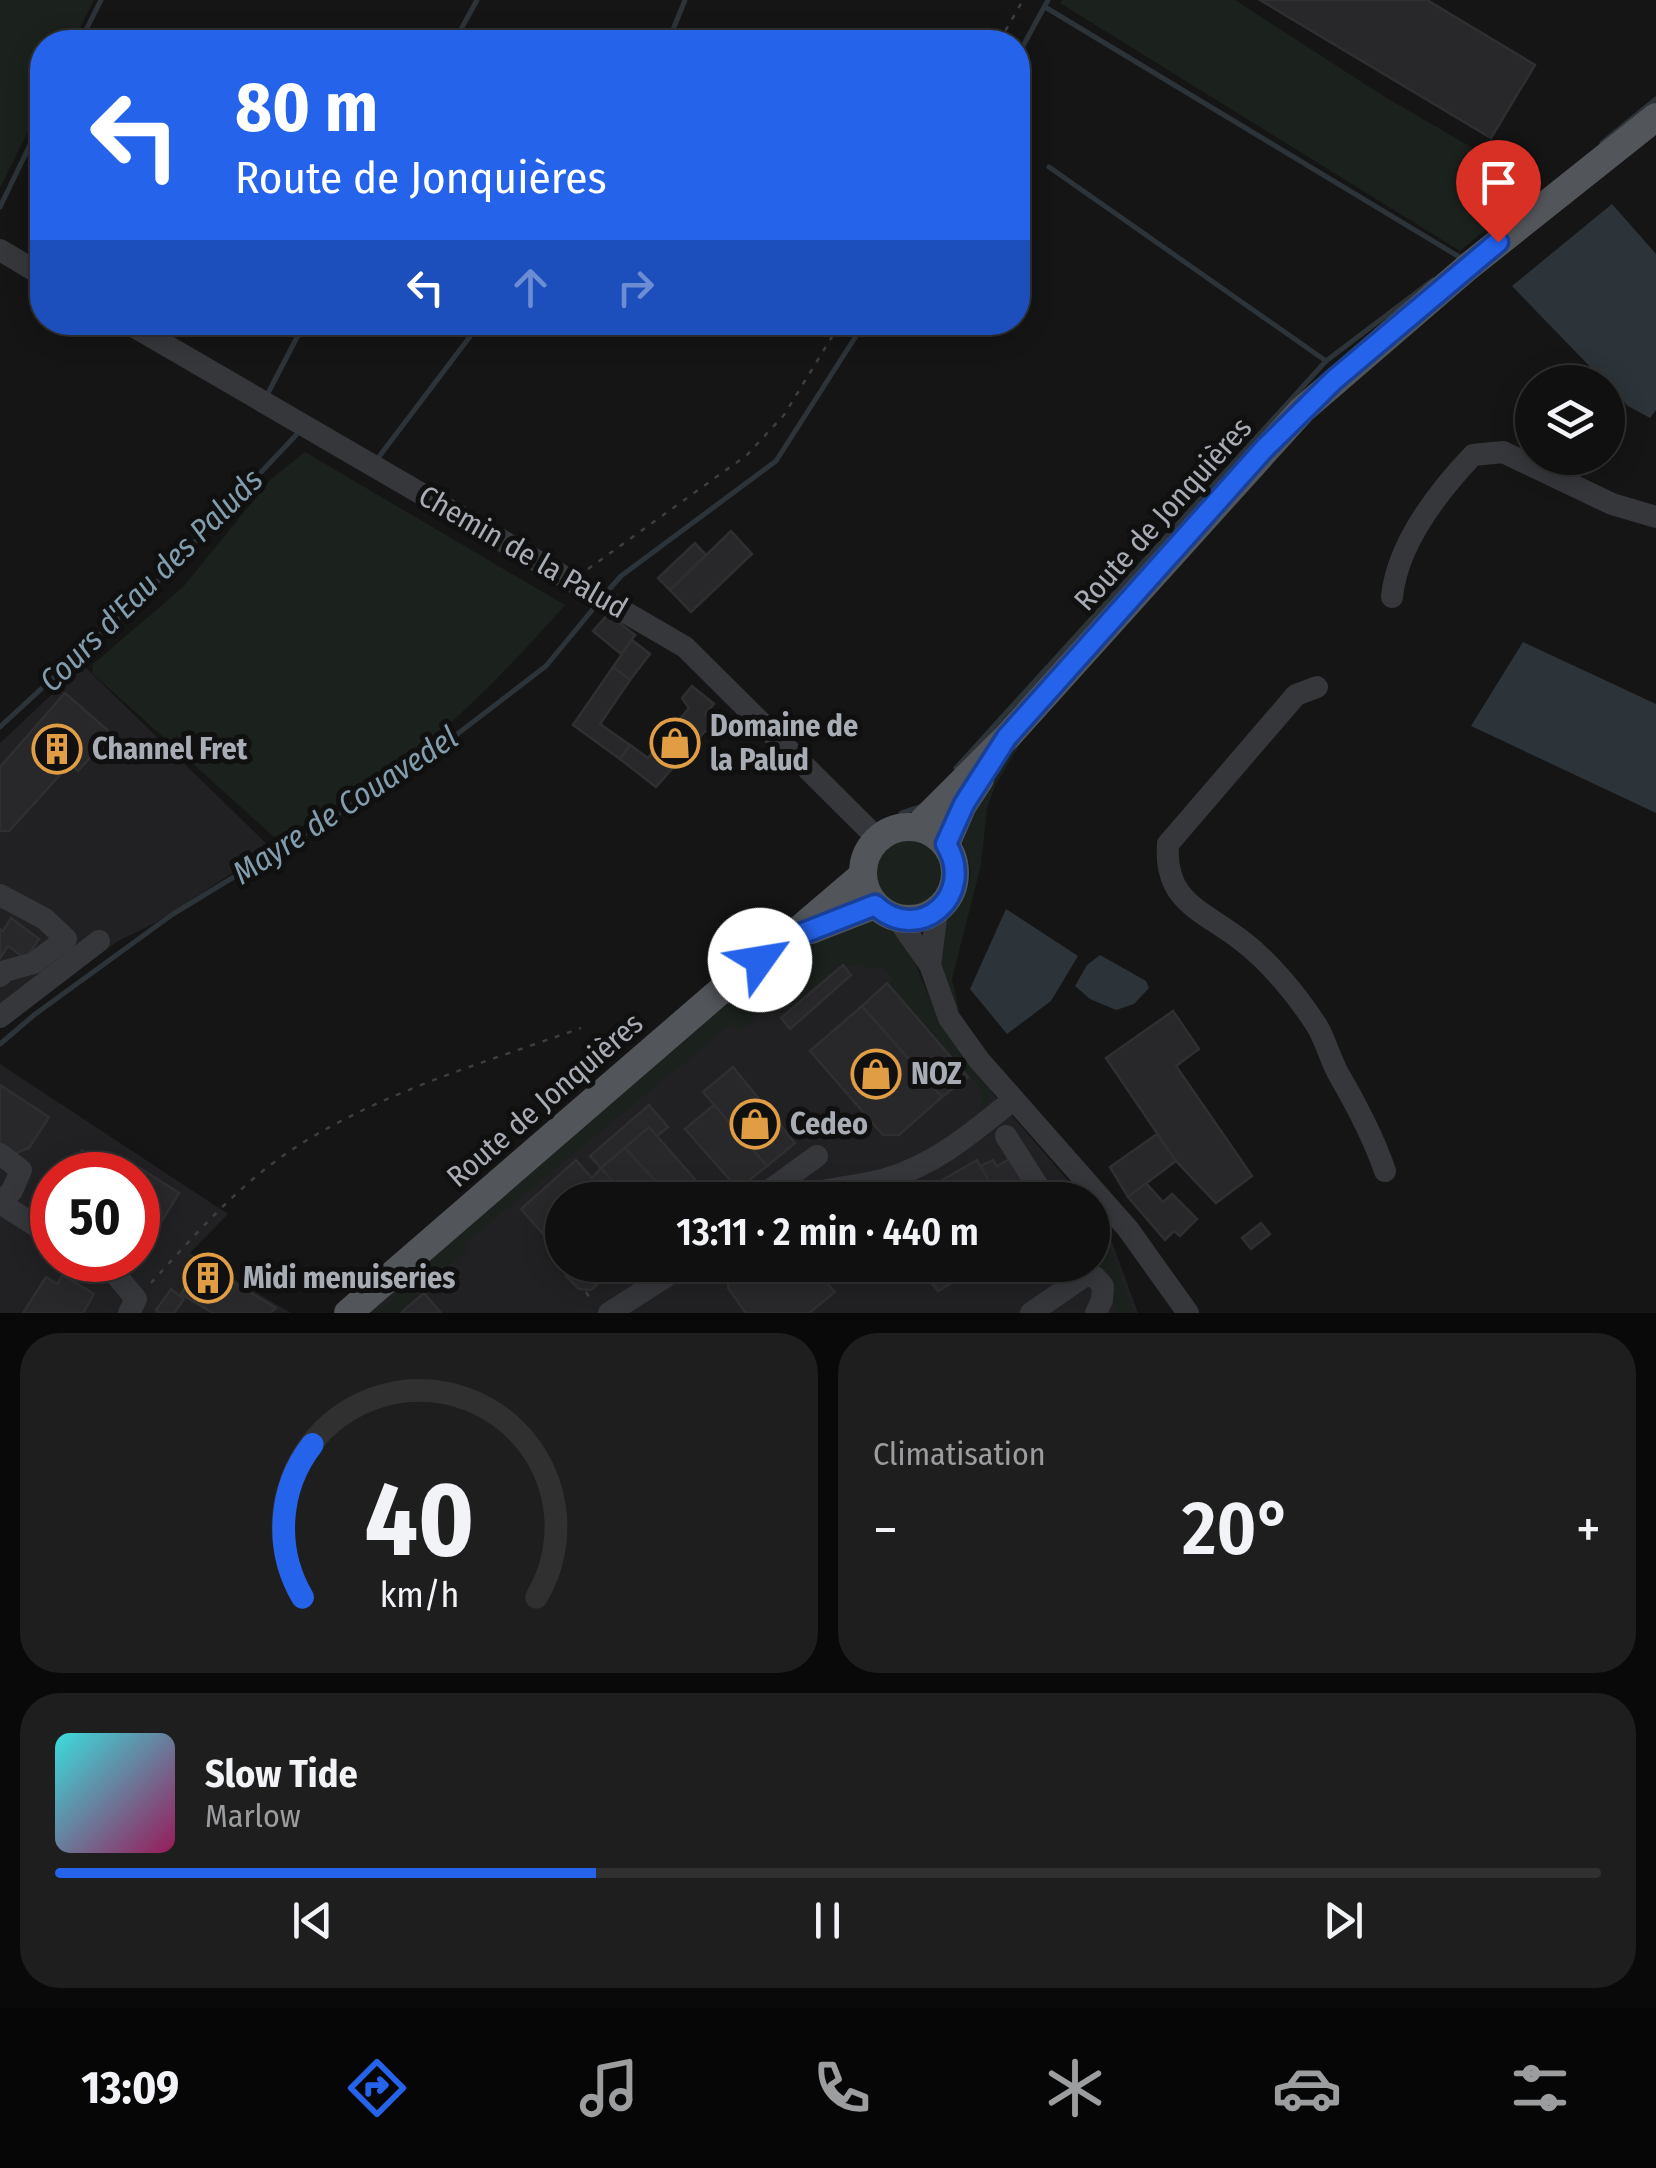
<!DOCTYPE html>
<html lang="fr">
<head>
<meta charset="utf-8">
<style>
	:root { --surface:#101010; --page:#1e1e1e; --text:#f1f3f6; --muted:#9c9d9f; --line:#303030; --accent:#2563eb }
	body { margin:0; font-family:"Fira Sans Condensed",sans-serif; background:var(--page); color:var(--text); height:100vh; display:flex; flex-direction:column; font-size:38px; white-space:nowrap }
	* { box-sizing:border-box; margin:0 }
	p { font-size:32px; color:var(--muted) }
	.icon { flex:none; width:55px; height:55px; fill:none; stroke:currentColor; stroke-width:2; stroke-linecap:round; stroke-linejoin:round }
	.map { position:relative; height:1313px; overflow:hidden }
	.drawer { display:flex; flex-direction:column; gap:20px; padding:20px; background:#090909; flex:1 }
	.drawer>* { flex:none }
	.top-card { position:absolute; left:30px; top:30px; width:1000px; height:305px; border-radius:40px; box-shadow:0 5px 25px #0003,0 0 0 2px var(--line); background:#2563eb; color:#fff; overflow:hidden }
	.fabs { position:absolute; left:1515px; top:365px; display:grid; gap:20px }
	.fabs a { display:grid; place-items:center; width:110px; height:110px; border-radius:50%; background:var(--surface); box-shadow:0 5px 25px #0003,0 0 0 2px var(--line); font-size:50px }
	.speed { position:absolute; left:30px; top:1152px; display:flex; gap:20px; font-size:50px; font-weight:700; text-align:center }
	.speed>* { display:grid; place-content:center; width:130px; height:130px; border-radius:50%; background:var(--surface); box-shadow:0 5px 25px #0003,0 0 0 2px var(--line); line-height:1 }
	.speed .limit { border:15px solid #d22; background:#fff; color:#111 }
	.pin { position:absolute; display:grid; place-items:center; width:85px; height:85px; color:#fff; margin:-102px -42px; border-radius:50% 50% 50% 0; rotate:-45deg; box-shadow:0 0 10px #0007 }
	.pin .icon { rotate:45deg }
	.me { position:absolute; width:110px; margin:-55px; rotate:58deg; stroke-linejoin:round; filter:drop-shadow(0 0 8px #0008) }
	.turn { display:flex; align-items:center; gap:35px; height:210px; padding:0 40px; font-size:45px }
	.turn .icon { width:130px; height:130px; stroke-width:2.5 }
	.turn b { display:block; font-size:70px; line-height:85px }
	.lanes { display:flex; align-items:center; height:95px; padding:0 40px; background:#0003; justify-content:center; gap:50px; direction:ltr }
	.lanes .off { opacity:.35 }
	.big { font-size:75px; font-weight:600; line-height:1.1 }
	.drawer .widget { flex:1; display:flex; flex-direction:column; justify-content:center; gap:15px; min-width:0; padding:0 35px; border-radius:40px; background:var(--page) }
	.drawer .dial { align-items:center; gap:0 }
	.dial svg { height:260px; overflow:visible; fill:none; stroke:var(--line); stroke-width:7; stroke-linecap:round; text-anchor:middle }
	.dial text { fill:var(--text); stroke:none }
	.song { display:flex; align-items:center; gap:30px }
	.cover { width:120px; height:120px; border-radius:15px; background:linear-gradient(135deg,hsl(180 70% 55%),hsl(330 70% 35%)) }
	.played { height:10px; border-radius:5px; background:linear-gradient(90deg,var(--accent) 35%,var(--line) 35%) }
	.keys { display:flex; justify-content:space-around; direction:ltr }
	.heat { display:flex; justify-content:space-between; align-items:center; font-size:55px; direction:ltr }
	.drawer .tiles { flex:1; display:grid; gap:20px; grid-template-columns:1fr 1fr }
	.widget:last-child { grid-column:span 2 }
	.trip { position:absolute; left:545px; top:1182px; width:565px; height:100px; border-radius:50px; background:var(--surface); box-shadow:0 5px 25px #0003,0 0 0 2px var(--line); font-weight:600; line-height:100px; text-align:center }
	.tab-bar { display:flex; height:160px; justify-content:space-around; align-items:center; background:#060606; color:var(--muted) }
	.tab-bar .icon { width:70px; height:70px }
	.tab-bar .on { color:var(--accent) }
	.tab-bar b { font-size:45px; color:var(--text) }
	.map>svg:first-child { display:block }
</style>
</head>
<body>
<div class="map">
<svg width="1656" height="1313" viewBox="0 0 1656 1313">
	<rect width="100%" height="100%" fill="#151516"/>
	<g fill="#212123" fill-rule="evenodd">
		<polygon points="83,665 271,848 157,922 118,941 0,1028 0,743"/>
		<polygon points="822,938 894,947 988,1088 1085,1200 562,1200 562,1265 1092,1265 1093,1208 1105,1223 1138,1313 364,1313"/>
		<path d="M 0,1064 L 228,1214 L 190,1253 L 291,1313 L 0,1313 ZM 52,1175 L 138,1175 L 138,1260 L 52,1260 Z"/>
	</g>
	<g fill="#1b211c">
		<polygon points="0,0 94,0 73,42 42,42 42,103 0,188"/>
		<polygon points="1062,0 1235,0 1385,97 1538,186 1460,251 1060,3"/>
		<path d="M 305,452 L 565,605 C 511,666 454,726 387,773 C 353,797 316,815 283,839 L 273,836 L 92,673 L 93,664 L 183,587 L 271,479 Z"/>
		<path d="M 1024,738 L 996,784 L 987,808 L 981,865 L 952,979 L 960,1013 C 947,988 931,952 944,923 C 954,904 973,893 970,868 C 969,858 963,847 961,838 L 988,781 Z"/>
		<circle cx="910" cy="875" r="35"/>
		<path d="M 863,918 C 910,918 918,981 937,1012 C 954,1039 974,1064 992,1090 L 986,1108 L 981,1108 L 981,1089 L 889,984 L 893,979 L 884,968 L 839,965 L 783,1014 L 772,1003 L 739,1032 L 731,1024 L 464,1244 L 467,1249 L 398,1313 L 370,1313 L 390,1303 L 405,1280 L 649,1065 L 783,957 Z"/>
		<polygon points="1106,1235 1134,1313 1118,1313 1105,1283 1102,1268 1092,1265 1093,1244"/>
	</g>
	<g fill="#2c3439">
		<polygon points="1612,204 1656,254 1656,410 1650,418 1628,406 1512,286"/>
		<polygon points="1523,642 1656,704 1656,813 1471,726"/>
		<polygon points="1006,909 1078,956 1051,1001 1007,1034 970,989"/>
		<polygon points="1100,955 1146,981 1149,988 1134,1004 1116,1010 1090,999 1075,986 1087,965"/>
	</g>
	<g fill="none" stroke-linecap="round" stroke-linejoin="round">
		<g stroke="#2c3439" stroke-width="5">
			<polyline points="1045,7 1461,258"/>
			<polyline points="80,42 101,0"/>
			<polyline points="454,42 477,0"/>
			<polyline points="668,42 685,0"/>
			<polyline points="1018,55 1048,0"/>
			<polyline points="1602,143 1656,99"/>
			<polyline points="1049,167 1326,361"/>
			<polyline points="0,207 42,120"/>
			<polyline points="267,395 305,322"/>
			<polyline points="378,458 481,322"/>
			<polyline points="605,594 621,576 776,461 865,322"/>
			<polyline points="0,727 156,583 299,432"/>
			<polyline points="956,768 1326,361 1433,280"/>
			<polyline points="901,813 922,806"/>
			<polyline points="0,1044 34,1015 173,914 413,768 546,666 598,603"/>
		</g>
	</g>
	<g fill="#28282a" stroke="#2f2f32" stroke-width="2.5">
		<polygon points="1260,0 1427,0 1535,65 1491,138"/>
		<polygon points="731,531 752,554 691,612 670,590"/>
		<polygon points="695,543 706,555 670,590 658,578"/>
		<polygon points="608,614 635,635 621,654 593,631"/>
		<polygon points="632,640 650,654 630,680 613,667"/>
		<polygon points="613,667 630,680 600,724 630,745 620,759 573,725"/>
		<polygon points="692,686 714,704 705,714 715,723 715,728 711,732 705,731 656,787 620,759 630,745 648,758 689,708 682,698"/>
		<polygon points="65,693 112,734 78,771 70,764 9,831 0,831 0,767"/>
		<polygon points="11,918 39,939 26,959 8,946 0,958 0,929 3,931"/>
		<polygon points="843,965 851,975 790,1029 781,1018"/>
		<polygon points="887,983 968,1077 942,1097 862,1006"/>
		<polygon points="862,1006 942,1097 899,1135 883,1135 810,1051"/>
		<polygon points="1173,1011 1199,1049 1176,1066 1252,1176 1216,1203 1176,1161 1106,1058"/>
		<polygon points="733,1067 795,1143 767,1166 703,1092"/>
		<polygon points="0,1085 49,1117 29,1148 13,1154 0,1146"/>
		<polygon points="649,1105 668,1127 657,1136 649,1127 601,1168 590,1156"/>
		<polygon points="714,1105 767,1166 738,1189 685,1129"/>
		<polygon points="649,1127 706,1192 697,1200 673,1200 625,1148"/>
		<polygon points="1157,1134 1176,1161 1128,1197 1110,1167"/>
		<polygon points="625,1148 673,1200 629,1200 601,1168"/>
		<polygon points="82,1150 105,1165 99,1175 67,1175"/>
		<polygon points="1010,1159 1034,1200 1000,1200 980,1166 993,1160 997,1166"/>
		<polygon points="576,1160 592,1178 601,1168 629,1200 562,1200 562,1255 521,1209"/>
		<polygon points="977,1160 1000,1200 908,1200"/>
		<polygon points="132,1163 179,1193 162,1221 138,1205 138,1175 125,1175"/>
		<polygon points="1146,1183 1163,1202 1172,1194 1197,1219 1180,1236 1174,1231 1165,1240 1128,1197"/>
		<polygon points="1261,1223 1270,1234 1251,1249 1242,1238"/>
		<polygon points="200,1262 251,1293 276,1308 270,1313 213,1313 181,1294"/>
		<polygon points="572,1265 576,1270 597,1271 602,1267 605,1277 591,1290 579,1289 566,1276"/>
		<polygon points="735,1265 809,1265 835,1292 809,1313 746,1313 728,1288 729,1270"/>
		<polygon points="918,1265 973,1265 975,1269 938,1291"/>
		<polygon points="63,1275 94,1294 83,1313 23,1313 46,1277 57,1284"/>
		<polygon points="171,1289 184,1299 174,1313 159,1313 156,1310"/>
		<polygon points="424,1293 441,1313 401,1313"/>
	</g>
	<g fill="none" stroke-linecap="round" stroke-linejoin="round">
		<g stroke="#3c3e42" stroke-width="2.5" stroke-dasharray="5 8" stroke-linecap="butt">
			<polyline points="999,42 1023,0"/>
			<polyline points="588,569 747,455 784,415 841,322"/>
			<path d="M 151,1283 C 192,1238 234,1190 284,1155 C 373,1094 481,1064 581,1028"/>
			<polyline points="586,1292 593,1303"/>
		</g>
		<g stroke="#36373b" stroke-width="22">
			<polyline points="0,250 42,275"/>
			<polyline points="126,322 685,647 878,839"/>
			<path d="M 1392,597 C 1397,544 1437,493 1473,455 L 1503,452 L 1612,504 L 1656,517"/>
			<path d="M 1317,687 L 1296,695 L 1168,844 C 1164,902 1202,910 1241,940 C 1269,961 1298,996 1317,1026 C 1326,1041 1330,1059 1339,1075 C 1357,1106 1373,1136 1385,1171"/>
			<polyline points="0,895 45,919 66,939 34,963 5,971 0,976"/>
			<polyline points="897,918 930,965 949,1018 979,1060 1128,1229 1188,1313"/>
			<polyline points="930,965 937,911"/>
			<polyline points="0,1017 99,941"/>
			<polyline points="1006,1136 1041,1191"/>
			<polyline points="0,1154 21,1170 12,1191 0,1203 52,1236"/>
			<polyline points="761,1200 759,1198 817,1156"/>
			<path d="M 791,1200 C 823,1187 857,1188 889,1178 C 938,1163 974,1131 1013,1100"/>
			<polyline points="91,1260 116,1275 136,1299 129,1313"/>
			<polyline points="609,1313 684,1265"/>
			<polyline points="1031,1313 1086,1275 1095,1277 1103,1286 1102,1300 1096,1313"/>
		</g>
		<g stroke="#52555a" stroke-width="28">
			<circle cx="909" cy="873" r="46"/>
			<polyline points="917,827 1007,737 1302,410 1469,266 1656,117"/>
			<polyline points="946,844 963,805 980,779"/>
			<polyline points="811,930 875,905"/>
			<polyline points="348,1313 733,980 788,939 863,875"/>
		</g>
	</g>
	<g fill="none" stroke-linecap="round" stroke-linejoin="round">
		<g stroke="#184099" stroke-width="25">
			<path id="route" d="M 760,960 L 788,939 L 875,905 C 919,946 977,895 946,844 L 964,804 L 1007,737 L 1264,449 L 1334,380 L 1498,242"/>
		</g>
		<use href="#route" stroke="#2563eb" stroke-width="18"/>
	</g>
	<defs>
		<g id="shop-ring" transform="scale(2.5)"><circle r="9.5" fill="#101011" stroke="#e09d43" stroke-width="1.5"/><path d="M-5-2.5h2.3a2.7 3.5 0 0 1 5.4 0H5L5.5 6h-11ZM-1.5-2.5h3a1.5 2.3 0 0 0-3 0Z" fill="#e09d43"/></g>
		<g id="building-ring" transform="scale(2.5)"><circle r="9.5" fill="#101011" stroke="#e09d43" stroke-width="1.5"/><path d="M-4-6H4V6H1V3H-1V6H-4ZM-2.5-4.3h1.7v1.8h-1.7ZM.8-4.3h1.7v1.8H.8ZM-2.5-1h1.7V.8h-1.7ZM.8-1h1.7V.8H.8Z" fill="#e09d43"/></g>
	</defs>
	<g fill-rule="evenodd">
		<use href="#shop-ring" x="675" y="743"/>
		<use href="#building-ring" x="57" y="749"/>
		<use href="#shop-ring" x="876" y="1074"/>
		<use href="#shop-ring" x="755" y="1124"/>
		<use href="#building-ring" x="208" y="1278"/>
	</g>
	<g text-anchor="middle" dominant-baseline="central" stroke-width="10" stroke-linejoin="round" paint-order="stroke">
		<g font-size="30" fill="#a8adb5" stroke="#101011">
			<text transform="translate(1163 514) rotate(-48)">Route de Jonquières</text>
			<text transform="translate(523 552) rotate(30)">Chemin de la Palud</text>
			<text transform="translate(545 1100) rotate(-41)">Route de Jonquières</text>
		</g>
		<g font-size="30" font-weight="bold" fill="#a8adb5" stroke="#101011" text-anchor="start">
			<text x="710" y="726">Domaine de<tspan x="710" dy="34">la Palud</tspan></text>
			<text x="92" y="749">Channel Fret</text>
			<text x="911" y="1074">NOZ</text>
			<text x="790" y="1124">Cedeo</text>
			<text x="243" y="1278">Midi menuiseries</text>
		</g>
		<g font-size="32" font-style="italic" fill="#829dad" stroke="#101011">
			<text transform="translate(151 580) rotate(-45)">Cours d'Eau des Paluds</text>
			<text transform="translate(345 805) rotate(-33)">Mayre de Couavedel</text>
		</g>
	</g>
</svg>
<div class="fabs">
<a><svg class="icon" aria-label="layers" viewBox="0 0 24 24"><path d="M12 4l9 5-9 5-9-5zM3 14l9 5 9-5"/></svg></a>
</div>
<div class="speed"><div class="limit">50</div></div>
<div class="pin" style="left:1498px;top:242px;background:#d93025"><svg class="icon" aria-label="arrive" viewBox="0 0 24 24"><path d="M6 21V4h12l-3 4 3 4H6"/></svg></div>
<svg class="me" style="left:760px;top:960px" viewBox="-20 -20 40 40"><circle r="19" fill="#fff"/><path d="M0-13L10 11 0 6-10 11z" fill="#2563eb"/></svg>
<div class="trip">13:11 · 2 min · 440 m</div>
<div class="top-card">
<div class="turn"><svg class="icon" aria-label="left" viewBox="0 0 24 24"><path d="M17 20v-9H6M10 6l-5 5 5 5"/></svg><div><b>80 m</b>Route de Jonquières</div></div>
<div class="lanes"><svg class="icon" aria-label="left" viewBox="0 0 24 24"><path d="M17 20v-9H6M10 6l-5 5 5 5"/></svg><svg class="icon off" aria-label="ahead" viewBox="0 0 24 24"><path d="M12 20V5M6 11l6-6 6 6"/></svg><svg class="icon off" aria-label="right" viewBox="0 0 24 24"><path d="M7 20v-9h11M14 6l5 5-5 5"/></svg></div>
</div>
</div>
<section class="drawer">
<div class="tiles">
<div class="widget dial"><svg viewBox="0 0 100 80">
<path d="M14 69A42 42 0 1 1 86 69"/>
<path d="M14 69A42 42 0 0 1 17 22" stroke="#2563eb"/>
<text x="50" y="56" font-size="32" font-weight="700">40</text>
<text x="50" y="72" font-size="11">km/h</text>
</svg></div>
<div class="widget"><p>Climatisation</p>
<div class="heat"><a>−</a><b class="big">20°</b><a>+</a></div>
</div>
<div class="widget">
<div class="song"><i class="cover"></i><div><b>Slow Tide</b><p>Marlow</p></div></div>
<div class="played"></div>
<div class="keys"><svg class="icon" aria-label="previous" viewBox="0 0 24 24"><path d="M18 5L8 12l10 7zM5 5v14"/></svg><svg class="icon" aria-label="pause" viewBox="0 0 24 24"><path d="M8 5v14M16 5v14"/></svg><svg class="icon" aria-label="next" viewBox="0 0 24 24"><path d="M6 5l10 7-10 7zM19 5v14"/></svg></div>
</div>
</div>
</section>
<nav class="tab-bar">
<b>13:09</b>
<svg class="icon on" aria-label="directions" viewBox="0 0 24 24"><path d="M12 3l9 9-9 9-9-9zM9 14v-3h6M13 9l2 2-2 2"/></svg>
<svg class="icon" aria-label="music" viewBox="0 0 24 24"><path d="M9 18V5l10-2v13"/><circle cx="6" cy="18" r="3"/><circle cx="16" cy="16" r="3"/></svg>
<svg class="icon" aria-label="phone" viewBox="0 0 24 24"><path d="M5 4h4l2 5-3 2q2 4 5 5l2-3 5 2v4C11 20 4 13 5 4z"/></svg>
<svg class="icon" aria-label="climate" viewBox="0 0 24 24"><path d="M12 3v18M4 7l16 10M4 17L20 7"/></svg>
<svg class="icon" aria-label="car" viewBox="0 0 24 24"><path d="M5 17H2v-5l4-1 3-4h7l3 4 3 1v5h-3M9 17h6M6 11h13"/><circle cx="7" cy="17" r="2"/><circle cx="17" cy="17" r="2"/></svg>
<svg class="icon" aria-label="filters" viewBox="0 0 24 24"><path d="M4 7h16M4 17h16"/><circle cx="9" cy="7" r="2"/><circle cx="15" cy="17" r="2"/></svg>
</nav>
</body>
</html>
